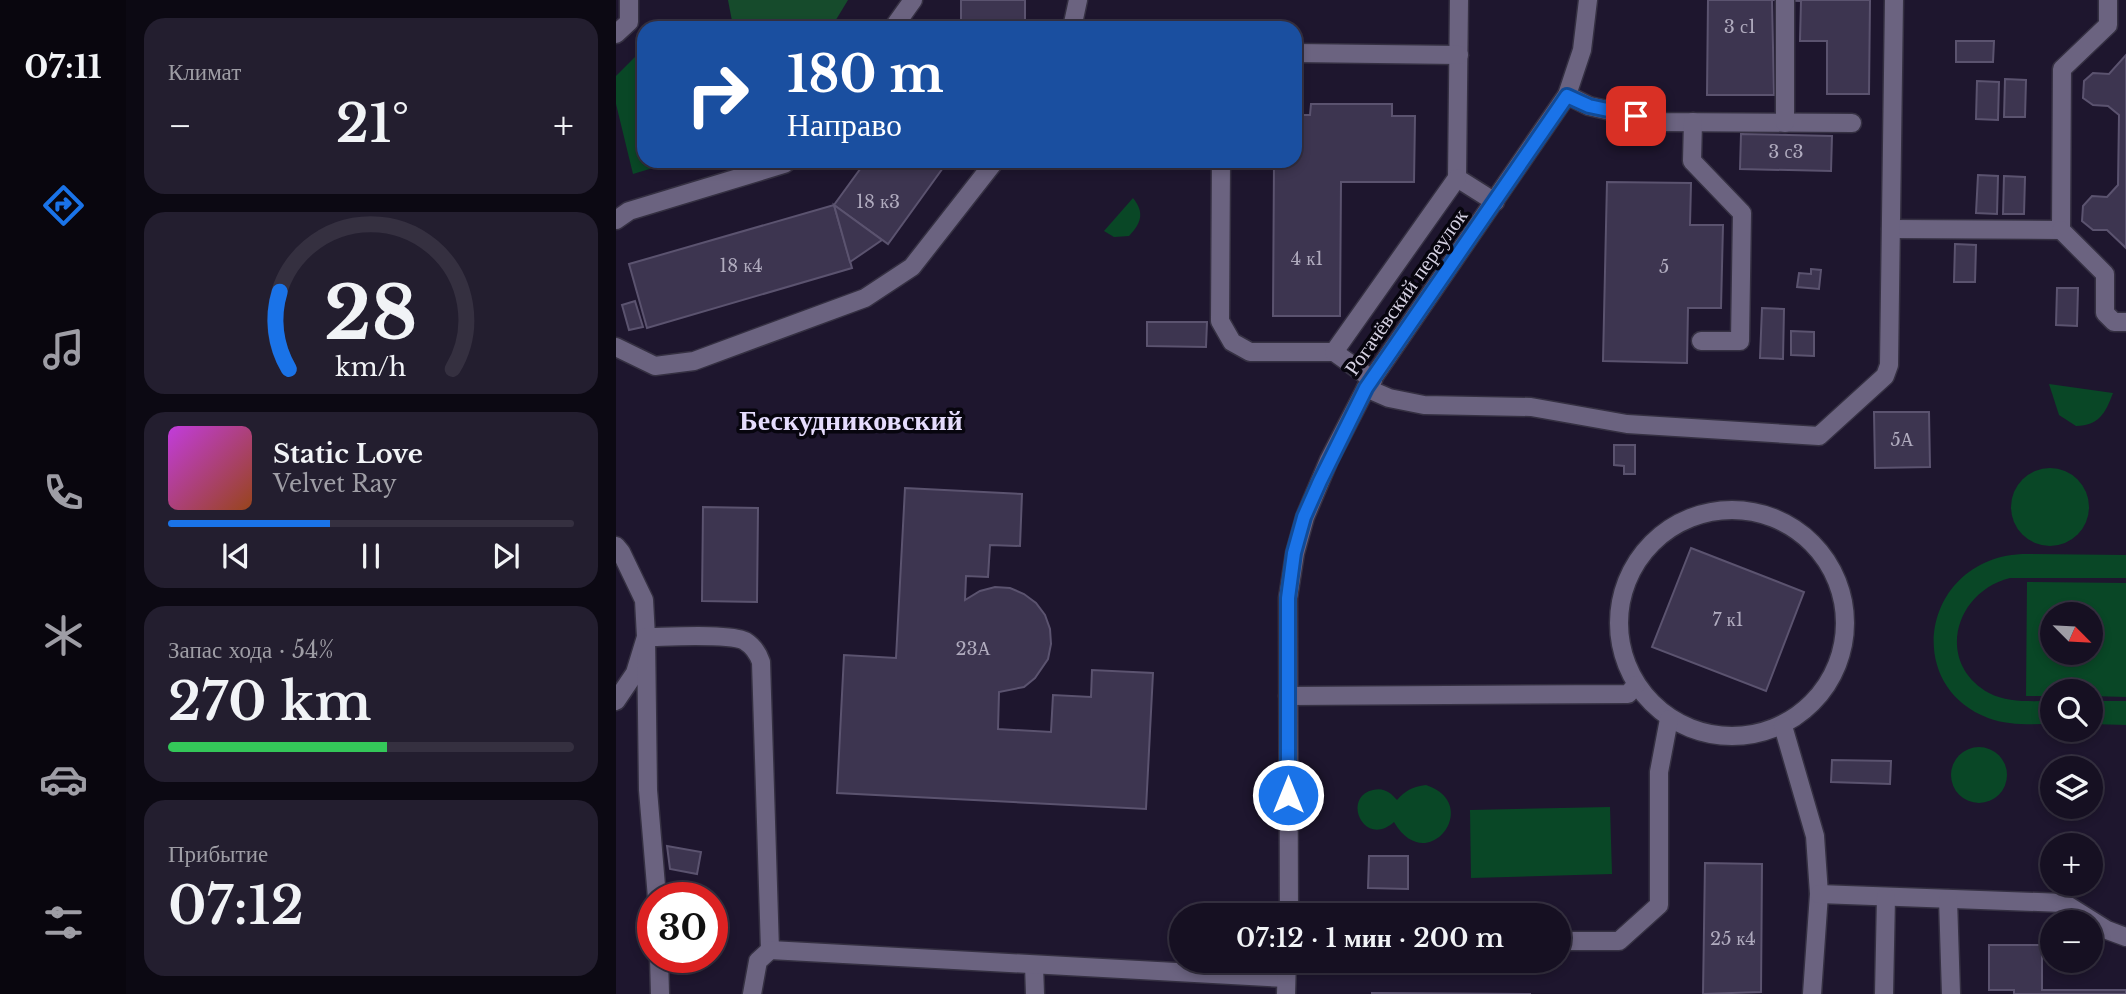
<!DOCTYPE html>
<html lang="ru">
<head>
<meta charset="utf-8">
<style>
	:root { --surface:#161022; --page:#231e2f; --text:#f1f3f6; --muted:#9e9da5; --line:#353040; --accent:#1a73e8 }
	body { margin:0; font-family:"Libre Baskerville",serif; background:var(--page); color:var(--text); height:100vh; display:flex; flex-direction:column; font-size:26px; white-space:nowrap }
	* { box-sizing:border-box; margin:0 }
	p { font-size:23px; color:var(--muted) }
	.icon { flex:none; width:38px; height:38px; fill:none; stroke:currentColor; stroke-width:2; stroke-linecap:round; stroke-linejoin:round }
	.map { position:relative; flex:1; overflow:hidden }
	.drawer { display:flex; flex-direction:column; gap:18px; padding:18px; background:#0c0913; width:490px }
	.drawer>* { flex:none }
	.top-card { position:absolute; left:21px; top:21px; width:665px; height:147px; border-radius:21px; box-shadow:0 4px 10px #0003,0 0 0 2px var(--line); background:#1a4fa0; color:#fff; overflow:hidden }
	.needle { width:46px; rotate:114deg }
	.tools { position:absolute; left:1424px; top:602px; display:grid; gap:14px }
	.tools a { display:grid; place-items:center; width:63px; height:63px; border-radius:50%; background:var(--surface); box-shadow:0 4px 10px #0003,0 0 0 2px var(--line); font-size:35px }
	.speed { position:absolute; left:21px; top:882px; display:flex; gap:14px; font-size:35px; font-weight:700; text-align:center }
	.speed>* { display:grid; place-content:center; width:91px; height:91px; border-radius:50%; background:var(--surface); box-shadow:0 4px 10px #0003,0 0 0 2px var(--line); line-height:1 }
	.speed .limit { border:10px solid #d22; background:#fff; color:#111 }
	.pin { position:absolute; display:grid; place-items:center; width:60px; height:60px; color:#fff; margin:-30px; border-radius:14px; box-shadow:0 4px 10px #0006 }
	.me { position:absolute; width:77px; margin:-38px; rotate:0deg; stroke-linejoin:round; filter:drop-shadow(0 0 5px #0008) }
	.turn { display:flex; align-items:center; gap:24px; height:147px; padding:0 35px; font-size:32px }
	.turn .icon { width:91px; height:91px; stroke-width:2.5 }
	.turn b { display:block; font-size:49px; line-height:60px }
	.big { font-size:52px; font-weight:600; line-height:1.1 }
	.drawer .tile { flex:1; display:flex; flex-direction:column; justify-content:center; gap:10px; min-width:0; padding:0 24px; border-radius:21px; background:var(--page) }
	.drawer .dial { align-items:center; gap:0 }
	.dial svg { height:182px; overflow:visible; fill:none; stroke:var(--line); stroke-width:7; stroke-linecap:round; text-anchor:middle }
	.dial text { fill:var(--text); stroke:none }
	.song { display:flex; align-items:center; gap:21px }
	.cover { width:84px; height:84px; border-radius:10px; background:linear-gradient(135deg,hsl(290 70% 55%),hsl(20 70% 35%)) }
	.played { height:7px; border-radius:4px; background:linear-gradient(90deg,var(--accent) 40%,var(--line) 40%) }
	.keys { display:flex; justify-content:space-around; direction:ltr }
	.heat { display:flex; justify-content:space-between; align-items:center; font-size:38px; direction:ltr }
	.charge { height:10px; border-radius:5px; background:linear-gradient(90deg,#34c759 54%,var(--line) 0) }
	.trip { position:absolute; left:553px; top:903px; width:402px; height:70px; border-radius:35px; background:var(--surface); box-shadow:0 4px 10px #0003,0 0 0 2px var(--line); font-weight:600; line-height:70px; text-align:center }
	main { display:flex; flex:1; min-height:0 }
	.tabs { display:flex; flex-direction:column; width:126px; justify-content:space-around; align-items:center; background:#09060e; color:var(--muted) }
	.tabs .icon { width:49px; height:49px }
	.tabs .active { color:var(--accent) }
	.tabs b { font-size:32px; color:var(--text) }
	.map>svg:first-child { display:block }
</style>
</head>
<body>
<main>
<nav class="tabs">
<b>07:11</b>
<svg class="icon active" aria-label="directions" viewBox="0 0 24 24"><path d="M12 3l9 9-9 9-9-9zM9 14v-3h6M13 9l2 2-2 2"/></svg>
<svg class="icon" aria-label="music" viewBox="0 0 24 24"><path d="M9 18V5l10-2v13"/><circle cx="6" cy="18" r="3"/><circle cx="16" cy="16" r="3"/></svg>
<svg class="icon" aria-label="phone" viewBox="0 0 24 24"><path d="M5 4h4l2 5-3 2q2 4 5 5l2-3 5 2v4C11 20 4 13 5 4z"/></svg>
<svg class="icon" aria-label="climate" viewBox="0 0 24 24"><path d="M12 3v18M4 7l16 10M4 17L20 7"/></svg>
<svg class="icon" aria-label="car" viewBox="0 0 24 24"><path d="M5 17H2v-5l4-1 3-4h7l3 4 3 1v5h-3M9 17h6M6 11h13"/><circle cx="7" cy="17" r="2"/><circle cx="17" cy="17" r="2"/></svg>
<svg class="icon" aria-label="filters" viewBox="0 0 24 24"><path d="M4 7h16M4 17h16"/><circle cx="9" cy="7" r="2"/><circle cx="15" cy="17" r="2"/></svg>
</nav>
<section class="drawer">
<div class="tile"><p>Климат</p>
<div class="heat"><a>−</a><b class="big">21°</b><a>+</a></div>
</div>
<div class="tile dial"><svg viewBox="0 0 100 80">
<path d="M14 69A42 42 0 1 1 86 69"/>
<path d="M14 69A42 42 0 0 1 10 35" stroke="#1a73e8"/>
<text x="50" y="56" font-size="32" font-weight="700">28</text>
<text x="50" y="72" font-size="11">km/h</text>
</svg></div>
<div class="tile">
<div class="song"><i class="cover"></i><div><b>Static Love</b><p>Velvet Ray</p></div></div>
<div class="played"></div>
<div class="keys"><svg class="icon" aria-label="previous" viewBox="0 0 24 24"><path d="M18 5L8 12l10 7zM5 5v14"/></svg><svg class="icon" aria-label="pause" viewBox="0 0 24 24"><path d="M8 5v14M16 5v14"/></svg><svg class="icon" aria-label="next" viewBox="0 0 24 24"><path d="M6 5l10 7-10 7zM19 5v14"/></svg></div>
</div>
<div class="tile"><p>Запас хода · 54%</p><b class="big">270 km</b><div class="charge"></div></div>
<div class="tile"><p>Прибытие</p><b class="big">07:12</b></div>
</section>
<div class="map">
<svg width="1510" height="994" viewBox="0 0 1510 994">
	<rect width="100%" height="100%" fill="#1e162e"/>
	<g fill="#094726" fill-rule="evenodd">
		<polygon points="28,48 28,161 60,161 17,174 0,104 0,76"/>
		<path d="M 517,198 C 529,213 525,223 513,236 L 498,237 L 488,231 Z"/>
		<path d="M 1433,384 L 1497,393 C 1489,414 1483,425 1460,426 L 1443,415 Z"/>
		<circle cx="1434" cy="507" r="39"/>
		<path d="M 1406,554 L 1510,555 L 1510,578 L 1394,578 C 1338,592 1319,663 1373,693 C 1392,703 1415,701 1437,701 L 1437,724 C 1416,724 1393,726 1372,718 C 1285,685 1307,559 1406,554 Z"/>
		<path d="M 1411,582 L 1510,583 L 1510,697 L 1475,696 L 1475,691 L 1437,691 L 1437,696 L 1410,696 ZM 1437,614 L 1475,614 L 1475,653 L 1437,653 Z"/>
		<polygon points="1475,701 1510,701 1510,725 1475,724"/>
		<circle cx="1363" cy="775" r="28"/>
		<path d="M 810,785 C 868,804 811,879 778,822 C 748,849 725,797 757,790 C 768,787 775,793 781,800 C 790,790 796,787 810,785 Z"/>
		<polygon points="994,807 996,874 855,878 854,810"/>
	</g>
	<polygon fill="#164b2c" points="112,0 232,0 215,28 120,28 116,21"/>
	<g fill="#3d3550" stroke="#5b536f" stroke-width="2">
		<rect x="345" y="0" width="64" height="28"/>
		<polygon points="1092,0 1156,0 1158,95 1091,95"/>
		<polygon points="1156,0 1254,0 1253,94 1211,94 1211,41 1184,41 1185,1"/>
		<polygon points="1340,41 1378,41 1377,62 1340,62"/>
		<polygon points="1510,55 1510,248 1491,230 1477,230 1466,221 1467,206 1476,196 1491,197 1502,185 1503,115 1492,106 1477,105 1467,98 1468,81 1477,73 1493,74"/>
		<polygon points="1389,79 1410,80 1409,117 1388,117"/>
		<polygon points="1361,81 1383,82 1382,120 1360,119"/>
		<polygon points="695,104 776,104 776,116 799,116 798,182 725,182 724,316 657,316 658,161 679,161 679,115 694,115"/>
		<polygon points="1125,134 1216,136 1215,171 1124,169"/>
		<polygon points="332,161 272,244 218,205 250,161"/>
		<polygon points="1362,175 1382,176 1381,214 1360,213"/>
		<polygon points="1388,176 1409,177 1408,214 1387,214"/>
		<polygon points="991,182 1075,183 1074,225 1107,225 1105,308 1072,308 1071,363 987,361"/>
		<polygon points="218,205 236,268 31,328 13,264"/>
		<polygon points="218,205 266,240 234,262"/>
		<polygon points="1339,244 1360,245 1359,282 1338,282"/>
		<polygon points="1195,269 1205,270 1203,289 1181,287 1183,273 1195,274"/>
		<polygon points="1441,288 1462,288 1461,326 1440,325"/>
		<polygon points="19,301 27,327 13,330 6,305"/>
		<polygon points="1146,308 1168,309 1167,359 1144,358"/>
		<polygon points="531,322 591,322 590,347 531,346"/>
		<polygon points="1175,331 1198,332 1198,356 1175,355"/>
		<polygon points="1258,412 1313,412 1314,467 1259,468"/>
		<polygon points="998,445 1019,445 1019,474 1008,474 1008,466 998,465"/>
		<polygon points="289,488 406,494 404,546 374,545 372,577 350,576 349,600 364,591 379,587 394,588 408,594 420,603 429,615 434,629 435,644 432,659 419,678 408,687 383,692 382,729 435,732 437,695 475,697 476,670 537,673 530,809 221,793 228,655 280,658"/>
		<polygon points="87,507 142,508 141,602 86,601"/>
		<polygon points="1075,548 1188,592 1150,691 1036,647"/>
		<polygon points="1216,760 1275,761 1274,784 1215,782"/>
		<polygon points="51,846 85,852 81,874 54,869"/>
		<polygon points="753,856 792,856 792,889 752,888"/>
		<polygon points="1089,863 1146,864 1145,992 1087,994"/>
		<polygon points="1373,945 1426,945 1426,990 1510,990 1510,994 1398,994 1398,990 1373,990"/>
		<polygon points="756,993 915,994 756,994"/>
	</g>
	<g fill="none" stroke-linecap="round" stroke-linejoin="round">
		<g stroke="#353042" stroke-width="21">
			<g id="service">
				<polyline points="843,0 841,178 879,202"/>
				<polyline points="277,28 297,0"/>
				<polyline points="456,28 462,0"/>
				<polyline points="0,34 13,22 13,0"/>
				<polyline points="679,53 843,55"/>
				<polyline points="951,95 973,106 1043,122 1236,123"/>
				<polyline points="1077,122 1076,161 1126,213 1124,341 1085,341"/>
				<polyline points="1169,123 1169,1"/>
				<polyline points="605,161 604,321 616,342 634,352 718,352 757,380"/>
				<polyline points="0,220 13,211 168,164 172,161"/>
				<polyline points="1275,229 1445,230 1446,69 1492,25 1492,0"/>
				<polyline points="1445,230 1489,274 1489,313 1498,322 1510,322"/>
				<polyline points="0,347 39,366 78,361 249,298 296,267 379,161"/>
				<polyline points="718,352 841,178"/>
				<polyline points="750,388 773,398 808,405 915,407 1011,424 1203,436 1269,376 1273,365 1278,0"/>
				<circle cx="1116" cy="623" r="113"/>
				<polyline points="0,546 5,552 28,600 30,637 19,673 0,701"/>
				<polyline points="672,696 1012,694 1020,685"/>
				<polyline points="1167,726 1199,836 1203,894 1196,994"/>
				<polyline points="1203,894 1448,903 1491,930 1510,937"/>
				<path d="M 41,898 L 32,790 L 30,637 C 49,637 114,633 129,641 C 137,646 142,653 145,662 L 154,950"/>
				<polyline points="1332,899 1335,994"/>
				<polyline points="943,941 1003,941 1043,905 1043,772 1053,719"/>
				<polyline points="43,957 44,994"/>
				<polyline points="418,965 419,994"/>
				<polyline points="136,994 142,961 154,950 670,978"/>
				<polyline points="1268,994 1270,897"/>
			</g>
		</g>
		<g stroke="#353042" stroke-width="21">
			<g id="minor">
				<polyline points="673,915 672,598 679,553 689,517 713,460 750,388 951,95 966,50 972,0"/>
				<polyline points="670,994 671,961"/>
			</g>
		</g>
		<use href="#service" stroke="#6b6380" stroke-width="18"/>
		<use href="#minor" stroke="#6b6380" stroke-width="18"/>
	</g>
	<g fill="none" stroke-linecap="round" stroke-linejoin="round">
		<g stroke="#114b97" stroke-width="18">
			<polyline id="route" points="672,795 672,598 678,553 688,517 704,481 750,388 951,96 973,106 1020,116"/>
		</g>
		<use href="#route" stroke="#1a73e8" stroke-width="12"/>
	</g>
	<g text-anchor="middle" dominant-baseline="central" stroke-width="7" stroke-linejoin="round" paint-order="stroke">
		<g font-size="18" fill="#b0abbe">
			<text x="1124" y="27">3 с1</text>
			<text x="1170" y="152">3 с3</text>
			<text x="262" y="202">18 к3</text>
			<text x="691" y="259">4 к1</text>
			<text x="125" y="266">18 к4</text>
			<text x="1048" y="267">5</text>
			<text x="1286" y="440">5А</text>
			<text x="1112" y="620">7 к1</text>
			<text x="357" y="649">23А</text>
			<text x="1117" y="939">25 к4</text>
		</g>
		<g font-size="21" fill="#d6d2e3" stroke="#07050e">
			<text transform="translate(790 292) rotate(-55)">Рогачёвский переулок</text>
		</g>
		<g font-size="28" font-weight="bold" fill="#e5dcfd" stroke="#07050e">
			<text x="235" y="420">Бескудниковский</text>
		</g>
	</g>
</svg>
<div class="tools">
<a><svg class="needle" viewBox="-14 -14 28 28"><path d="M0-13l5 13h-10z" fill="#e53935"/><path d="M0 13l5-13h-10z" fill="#9e9da5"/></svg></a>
<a><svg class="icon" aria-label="search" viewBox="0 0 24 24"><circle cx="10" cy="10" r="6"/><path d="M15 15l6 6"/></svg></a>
<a><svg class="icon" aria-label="layers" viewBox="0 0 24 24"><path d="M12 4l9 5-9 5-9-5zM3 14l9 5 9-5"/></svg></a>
<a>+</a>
<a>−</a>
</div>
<div class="speed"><div class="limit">30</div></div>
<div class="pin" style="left:1020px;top:116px;background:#d93025"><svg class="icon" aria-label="arrive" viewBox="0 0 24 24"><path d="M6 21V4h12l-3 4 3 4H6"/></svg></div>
<svg class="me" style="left:672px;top:795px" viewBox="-20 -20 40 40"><circle r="17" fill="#1a73e8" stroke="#fff" stroke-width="3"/><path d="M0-11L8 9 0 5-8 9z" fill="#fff"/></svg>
<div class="trip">07:12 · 1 мин · 200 m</div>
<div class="top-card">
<div class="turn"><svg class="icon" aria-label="right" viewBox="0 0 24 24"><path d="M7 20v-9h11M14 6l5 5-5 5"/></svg><div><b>180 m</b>Направо</div></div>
</div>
</div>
</main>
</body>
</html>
